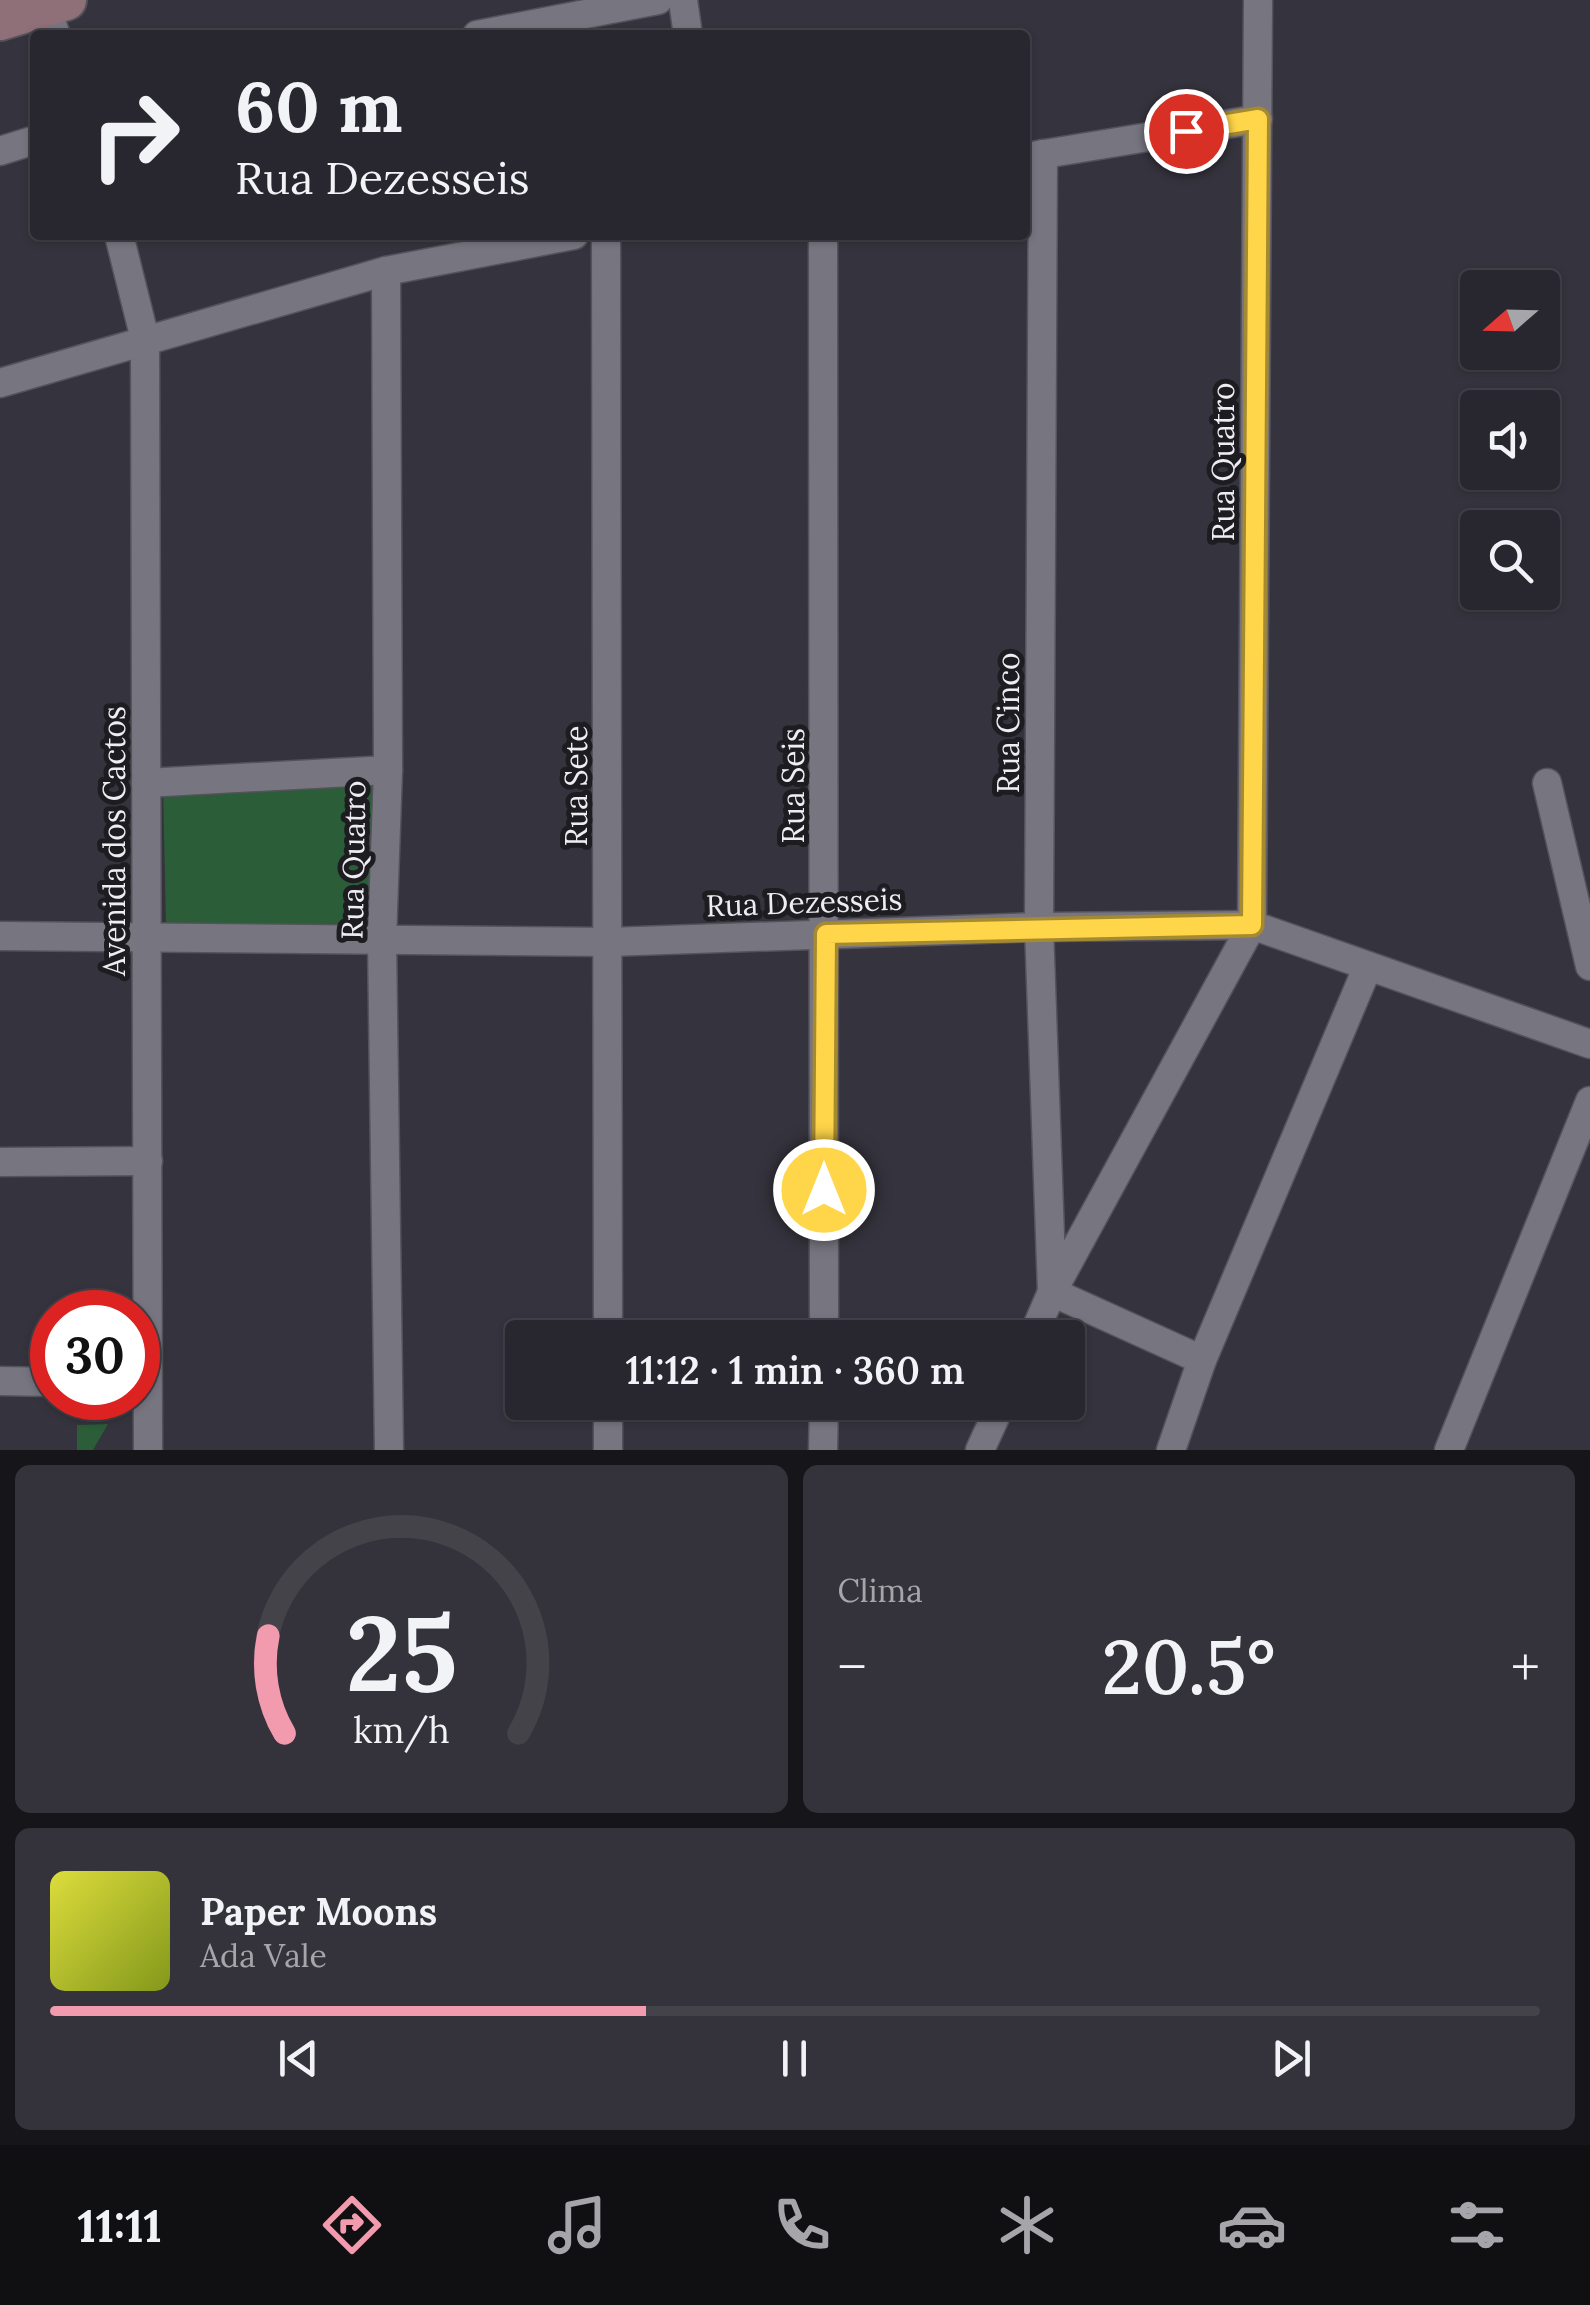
<!DOCTYPE html>
<html lang="pt">
<head>
<meta charset="utf-8">
<style>
	:root { --surface:#28262e; --page:#34323a; --text:#f1f3f6; --muted:#a5a5aa; --line:#44434a; --accent:#f29aae }
	body { margin:0; font-family:Lora,serif; background:var(--page); color:var(--text); height:100vh; display:flex; flex-direction:column; font-size:38px; white-space:nowrap }
	* { box-sizing:border-box; margin:0 }
	p { font-size:32px; color:var(--muted) }
	.icon { flex:none; width:55px; height:55px; fill:none; stroke:currentColor; stroke-width:2; stroke-linecap:round; stroke-linejoin:round }
	.map { position:relative; height:1450px; overflow:hidden }
	.sheet { display:flex; flex-direction:column; gap:15px; padding:15px; background:#161519; flex:1 }
	.sheet>* { flex:none }
	.hud { position:absolute; left:30px; top:30px; width:1000px; height:210px; border-radius:10px; box-shadow:0 2px 8px #0004,0 0 0 2px var(--line); background:#28262e; color:var(--text); overflow:hidden }
	.needle { width:65px; rotate:250deg }
	.buttons { position:absolute; left:1460px; top:270px; display:grid; gap:20px }
	.buttons a { display:grid; place-items:center; width:100px; height:100px; border-radius:10px; background:var(--surface); box-shadow:0 2px 8px #0004,0 0 0 2px var(--line); font-size:50px }
	.speed { position:absolute; left:30px; top:1290px; display:flex; gap:20px; font-size:50px; font-weight:700; text-align:center }
	.speed>* { display:grid; place-content:center; width:130px; height:130px; border-radius:50%; background:var(--surface); box-shadow:0 2px 8px #0004,0 0 0 2px var(--line); line-height:1 }
	.speed .limit { border:15px solid #d22; background:#fff; color:#111 }
	.pin { position:absolute; display:grid; place-items:center; width:85px; height:85px; color:#fff; margin:-42px; border:5px solid #fff; border-radius:50%; box-shadow:0 2px 10px #0007 }
	.me { position:absolute; width:110px; margin:-55px; rotate:0deg; stroke-linejoin:round; filter:drop-shadow(0 0 8px #0008) }
	.turn { display:flex; align-items:center; gap:35px; height:210px; padding:0 40px; font-size:45px }
	.turn .icon { width:130px; height:130px; stroke-width:2.5 }
	.turn b { display:block; font-size:70px; line-height:85px }
	.big { font-size:75px; font-weight:600; line-height:1.1 }
	.sheet .widget { flex:1; display:flex; flex-direction:column; justify-content:center; gap:15px; min-width:0; padding:0 35px; border-radius:15px; background:var(--page) }
	.sheet .dial { align-items:center; gap:0 }
	.dial svg { height:260px; overflow:visible; fill:none; stroke:var(--line); stroke-width:7; stroke-linecap:round; text-anchor:middle }
	.dial text { fill:var(--text); stroke:none }
	.song { display:flex; align-items:center; gap:30px }
	.cover { width:120px; height:120px; border-radius:15px; background:linear-gradient(135deg,hsl(60 70% 55%),hsl(70 70% 35%)) }
	.played { height:10px; border-radius:5px; background:linear-gradient(90deg,var(--accent) 40%,var(--line) 40%) }
	.keys { display:flex; justify-content:space-around; direction:ltr }
	.heat { display:flex; justify-content:space-between; align-items:center; font-size:55px; direction:ltr }
	.sheet .tiles { flex:1; display:grid; gap:15px; grid-template-columns:1fr 1fr }
	.widget:last-child { grid-column:span 2 }
	.trip { position:absolute; left:505px; top:1320px; width:580px; height:100px; border-radius:10px; background:var(--surface); box-shadow:0 2px 8px #0004,0 0 0 2px var(--line); font-weight:600; line-height:100px; text-align:center }
	.tab-bar { display:flex; height:160px; justify-content:space-around; align-items:center; background:#100f12; color:var(--muted) }
	.tab-bar .icon { width:70px; height:70px }
	.tab-bar .on { color:var(--accent) }
	.tab-bar b { font-size:45px; color:var(--text) }
	.map>svg:first-child { display:block }
</style>
</head>
<body>
<div class="map">
<svg width="1590" height="1450" viewBox="0 0 1590 1450">
	<rect width="100%" height="100%" fill="#35333d"/>
	<g fill="#2a5d38">
		<polygon points="377,784 380,923 166,927 163,787"/>
		<polygon points="108,1424 93,1450 77,1450 77,1425"/>
	</g>
	<g fill="none" stroke-linecap="round" stroke-linejoin="round">
		<g stroke="#54525a" stroke-width="31">
			<g id="minor">
				<polyline points="683,0 688,35"/>
				<polyline points="45,6 56,35"/>
				<polyline points="477,35 658,0"/>
				<polyline points="0,151 35,140"/>
				<polyline points="1043,154 1039,927 1052,1292 1202,1360"/>
				<polyline points="1026,157 1258,119"/>
				<polyline points="119,235 145,339 148,1450"/>
				<polyline points="606,235 608,1338"/>
				<polyline points="823,235 824,1338"/>
				<polyline points="386,271 388,770 382,939 389,1450"/>
				<polyline points="0,383 386,271 574,235"/>
				<polyline points="146,783 388,770"/>
				<polyline points="1547,783 1590,966"/>
				<polyline points="0,936 609,942 1039,927 1252,925 1590,1044"/>
				<polyline points="0,1162 148,1161"/>
				<polyline points="1032,1338 1052,1292 1252,925 1258,0"/>
				<polyline points="0,1381 52,1382"/>
				<polyline points="608,1450 608,1402"/>
				<polyline points="823,1450 824,1402"/>
				<polyline points="980,1450 1002,1402"/>
				<polyline points="1171,1450 1202,1360 1368,966"/>
				<polyline points="1449,1450 1590,1101"/>
			</g>
		</g>
		<g stroke="#54525a" stroke-width="44">
			<polyline id="secondary" points="0,20 66,0"/>
		</g>
		<use href="#minor" stroke="#777580" stroke-width="28"/>
		<use href="#secondary" stroke="#8f6f78" stroke-width="40"/>
	</g>
	<g fill="none" stroke-linecap="round" stroke-linejoin="round">
		<g stroke="#a68a30" stroke-width="25">
			<polyline id="route" points="824,1190 826,934 1252,925 1258,119 1186,131"/>
		</g>
		<use href="#route" stroke="#ffd54a" stroke-width="18"/>
	</g>
	<g text-anchor="middle" dominant-baseline="central" stroke-width="10" stroke-linejoin="round" paint-order="stroke">
		<g font-size="30" fill="#efedf4" stroke="#1d1c20">
			<text transform="translate(1223 462) rotate(-90)">Rua Quatro</text>
			<text transform="translate(1008 723) rotate(-90)">Rua Cinco</text>
			<text transform="translate(576 786) rotate(-90)">Rua Sete</text>
			<text transform="translate(793 786) rotate(-90)">Rua Seis</text>
			<text transform="translate(114 841) rotate(-90)">Avenida dos Cactos</text>
			<text transform="translate(353 860) rotate(-89)">Rua Quatro</text>
			<text transform="translate(804 902) rotate(-2)">Rua Dezesseis</text>
		</g>
	</g>
</svg>
<div class="buttons">
<a><svg class="needle" viewBox="-14 -14 28 28"><path d="M0-13l5 13h-10z" fill="#e53935"/><path d="M0 13l5-13h-10z" fill="#a5a5aa"/></svg></a>
<a><svg class="icon" aria-label="sound" viewBox="0 0 24 24"><path d="M4 9h4l5-4v14l-5-4H4zM17 9q2 3 0 6"/></svg></a>
<a><svg class="icon" aria-label="search" viewBox="0 0 24 24"><circle cx="10" cy="10" r="6"/><path d="M15 15l6 6"/></svg></a>
</div>
<div class="speed"><div class="limit">30</div></div>
<div class="pin" style="left:1186px;top:131px;background:#d93025"><svg class="icon" aria-label="arrive" viewBox="0 0 24 24"><path d="M6 21V4h12l-3 4 3 4H6"/></svg></div>
<svg class="me" style="left:824px;top:1190px" viewBox="-20 -20 40 40"><circle r="17" fill="#ffd54a" stroke="#fff" stroke-width="3"/><path d="M0-11L8 9 0 5-8 9z" fill="#fff"/></svg>
<div class="trip">11:12 · 1 min · 360 m</div>
<div class="hud">
<div class="turn"><svg class="icon" aria-label="right" viewBox="0 0 24 24"><path d="M7 20v-9h11M14 6l5 5-5 5"/></svg><div><b>60 m</b>Rua Dezesseis</div></div>
</div>
</div>
<section class="sheet">
<div class="tiles">
<div class="widget dial"><svg viewBox="0 0 100 80">
<path d="M14 69A42 42 0 1 1 86 69"/>
<path d="M14 69A42 42 0 0 1 9 39" stroke="#f29aae"/>
<text x="50" y="56" font-size="32" font-weight="700">25</text>
<text x="50" y="72" font-size="11">km/h</text>
</svg></div>
<div class="widget"><p>Clima</p>
<div class="heat"><a>−</a><b class="big">20.5°</b><a>+</a></div>
</div>
<div class="widget">
<div class="song"><i class="cover"></i><div><b>Paper Moons</b><p>Ada Vale</p></div></div>
<div class="played"></div>
<div class="keys"><svg class="icon" aria-label="previous" viewBox="0 0 24 24"><path d="M18 5L8 12l10 7zM5 5v14"/></svg><svg class="icon" aria-label="pause" viewBox="0 0 24 24"><path d="M8 5v14M16 5v14"/></svg><svg class="icon" aria-label="next" viewBox="0 0 24 24"><path d="M6 5l10 7-10 7zM19 5v14"/></svg></div>
</div>
</div>
</section>
<nav class="tab-bar">
<b>11:11</b>
<svg class="icon on" aria-label="directions" viewBox="0 0 24 24"><path d="M12 3l9 9-9 9-9-9zM9 14v-3h6M13 9l2 2-2 2"/></svg>
<svg class="icon" aria-label="music" viewBox="0 0 24 24"><path d="M9 18V5l10-2v13"/><circle cx="6" cy="18" r="3"/><circle cx="16" cy="16" r="3"/></svg>
<svg class="icon" aria-label="phone" viewBox="0 0 24 24"><path d="M5 4h4l2 5-3 2q2 4 5 5l2-3 5 2v4C11 20 4 13 5 4z"/></svg>
<svg class="icon" aria-label="climate" viewBox="0 0 24 24"><path d="M12 3v18M4 7l16 10M4 17L20 7"/></svg>
<svg class="icon" aria-label="car" viewBox="0 0 24 24"><path d="M5 17H2v-5l4-1 3-4h7l3 4 3 1v5h-3M9 17h6M6 11h13"/><circle cx="7" cy="17" r="2"/><circle cx="17" cy="17" r="2"/></svg>
<svg class="icon" aria-label="filters" viewBox="0 0 24 24"><path d="M4 7h16M4 17h16"/><circle cx="9" cy="7" r="2"/><circle cx="15" cy="17" r="2"/></svg>
</nav>
</body>
</html>
